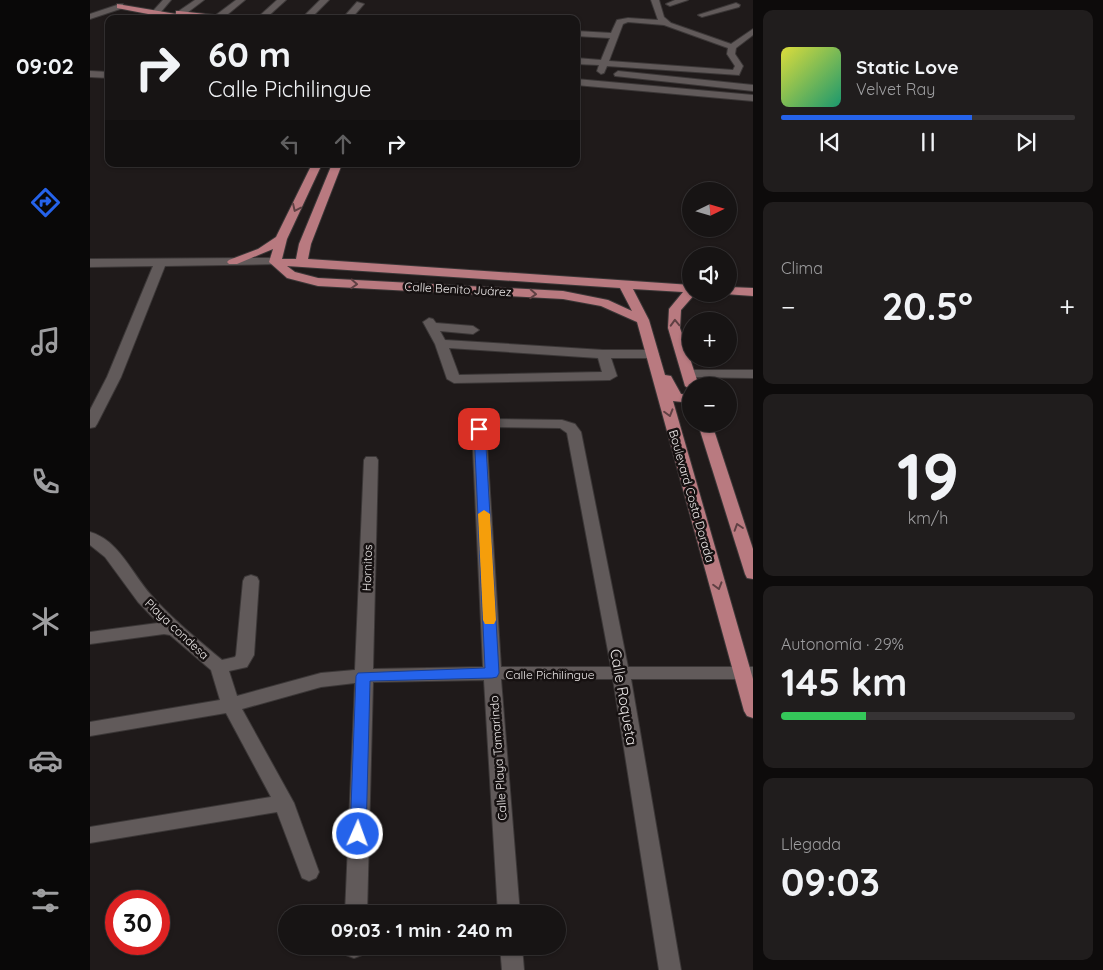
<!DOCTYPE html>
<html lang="es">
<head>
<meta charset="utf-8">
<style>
	:root { --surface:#171414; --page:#201d1d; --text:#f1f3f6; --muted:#9e9ea0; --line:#363334; --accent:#2563eb }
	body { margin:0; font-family:Quicksand,sans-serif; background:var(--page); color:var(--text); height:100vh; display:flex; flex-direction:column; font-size:19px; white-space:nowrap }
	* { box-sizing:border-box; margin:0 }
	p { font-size:16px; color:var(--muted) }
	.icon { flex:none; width:28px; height:28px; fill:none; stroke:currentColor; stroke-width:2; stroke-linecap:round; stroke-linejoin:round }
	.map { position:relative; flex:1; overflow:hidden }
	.sheet { display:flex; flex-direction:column; gap:10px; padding:10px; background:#0d0b0b; width:350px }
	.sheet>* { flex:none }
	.top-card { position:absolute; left:15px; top:15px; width:475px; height:152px; border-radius:10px; box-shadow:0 1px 4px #0004,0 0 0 1px var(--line); background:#171414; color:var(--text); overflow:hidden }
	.needle { width:32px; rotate:85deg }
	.controls { position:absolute; left:592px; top:182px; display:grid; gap:10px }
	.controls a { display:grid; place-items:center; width:55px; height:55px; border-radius:50%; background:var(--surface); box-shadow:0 1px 4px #0004,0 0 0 1px var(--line); font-size:25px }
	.speed { position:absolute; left:15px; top:890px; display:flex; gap:10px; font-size:25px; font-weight:700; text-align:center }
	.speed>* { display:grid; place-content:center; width:65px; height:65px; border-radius:50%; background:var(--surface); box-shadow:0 1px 4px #0004,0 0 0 1px var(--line); line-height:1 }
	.speed .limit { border:8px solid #d22; background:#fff; color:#111 }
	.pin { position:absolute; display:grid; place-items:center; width:42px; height:42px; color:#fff; margin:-21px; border-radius:10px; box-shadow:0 2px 8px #0006 }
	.me { position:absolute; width:55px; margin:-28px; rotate:2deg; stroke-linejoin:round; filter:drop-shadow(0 0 4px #0008) }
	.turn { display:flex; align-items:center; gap:18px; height:105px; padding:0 20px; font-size:22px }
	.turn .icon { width:65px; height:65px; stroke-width:2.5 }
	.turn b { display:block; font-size:35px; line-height:42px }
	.lanes { display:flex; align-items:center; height:48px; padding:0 20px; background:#0003; justify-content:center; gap:25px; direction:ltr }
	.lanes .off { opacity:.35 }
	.big { font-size:38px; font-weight:700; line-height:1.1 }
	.sheet .tile { flex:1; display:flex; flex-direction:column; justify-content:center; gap:8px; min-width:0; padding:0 18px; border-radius:10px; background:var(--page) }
	.sheet .dial { align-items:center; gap:0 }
	.dial b { font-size:65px; line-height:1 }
	.song { display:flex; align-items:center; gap:15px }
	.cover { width:60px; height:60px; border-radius:8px; background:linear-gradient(135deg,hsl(60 70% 55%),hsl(160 70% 35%)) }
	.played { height:5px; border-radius:2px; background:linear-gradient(90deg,var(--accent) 65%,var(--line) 65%) }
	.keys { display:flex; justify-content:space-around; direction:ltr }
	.heat { display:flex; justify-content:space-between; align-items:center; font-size:28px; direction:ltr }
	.charge { height:8px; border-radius:4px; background:linear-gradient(90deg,#34c759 29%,var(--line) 0) }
	.trip { position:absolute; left:188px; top:905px; width:288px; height:50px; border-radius:25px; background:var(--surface); box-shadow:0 1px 4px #0004,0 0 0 1px var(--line); font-weight:700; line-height:50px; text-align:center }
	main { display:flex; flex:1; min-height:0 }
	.tab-bar { display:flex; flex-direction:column; width:90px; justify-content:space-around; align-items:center; background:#090808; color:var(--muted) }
	.tab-bar .icon { width:35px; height:35px }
	.tab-bar .selected { color:var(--accent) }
	.tab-bar b { font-size:22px; color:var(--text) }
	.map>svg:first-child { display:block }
</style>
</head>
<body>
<main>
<nav class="tab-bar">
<b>09:02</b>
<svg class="icon selected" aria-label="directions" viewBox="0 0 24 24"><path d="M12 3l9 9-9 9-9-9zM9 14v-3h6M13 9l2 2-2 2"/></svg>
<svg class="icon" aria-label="music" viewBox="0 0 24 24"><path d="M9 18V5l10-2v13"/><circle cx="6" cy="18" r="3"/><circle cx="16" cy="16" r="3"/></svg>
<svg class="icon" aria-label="phone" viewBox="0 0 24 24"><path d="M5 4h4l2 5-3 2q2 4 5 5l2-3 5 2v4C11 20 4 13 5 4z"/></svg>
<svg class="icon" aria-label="climate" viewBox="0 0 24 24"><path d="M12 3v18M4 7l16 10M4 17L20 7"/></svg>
<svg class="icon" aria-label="car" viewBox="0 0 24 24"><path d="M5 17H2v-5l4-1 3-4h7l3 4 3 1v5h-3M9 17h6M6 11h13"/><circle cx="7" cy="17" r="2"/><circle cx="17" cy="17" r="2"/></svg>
<svg class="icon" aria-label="filters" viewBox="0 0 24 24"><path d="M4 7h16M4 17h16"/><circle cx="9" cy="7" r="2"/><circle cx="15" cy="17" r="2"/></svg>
</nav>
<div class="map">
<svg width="663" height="970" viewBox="0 0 663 970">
	<rect width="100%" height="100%" fill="#1f1a1a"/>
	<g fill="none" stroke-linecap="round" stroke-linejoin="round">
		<g stroke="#3b3737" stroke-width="2">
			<g id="minor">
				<polygon points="73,0 81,0 70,13 64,13 63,11"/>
				<polygon points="105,0 114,0 89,19 83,19 83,15"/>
				<polygon points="146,0 155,0 132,19 126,19 126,15"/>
				<polygon points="187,0 196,0 175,19 166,19"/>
				<polygon points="230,0 239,0 220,19 211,19"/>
				<path d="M 561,0 L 569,0 L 574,17 L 581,23 L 641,44 L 663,29 L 663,35 L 646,48 L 645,54 L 653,66 L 649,75 L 517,66 L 514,73 L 511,74 L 507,71 L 509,65 L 486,64 L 486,58 L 511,60 L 520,38 L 486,36 L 486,31 L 521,33 L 527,20 L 538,18 L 568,20 ZM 538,22 L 574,25 L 638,48 L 637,54 L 645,66 L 643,70 L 519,61 L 533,24 Z"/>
				<polygon points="585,0 598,0 580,6 576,4"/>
				<polygon points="267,2 274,4 261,19 252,19"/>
				<polygon points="646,3 650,5 649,7 612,17 608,15"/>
				<polygon points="30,4 33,4 33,8 0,19 0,14"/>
				<polygon points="0,71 19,72 19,78 0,77"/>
				<polygon points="528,71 663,85 663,91 525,76 524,74"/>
				<polygon points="486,79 663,95 663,101 486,85"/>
				<polygon points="185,258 191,262 189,264 75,266 31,377 7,424 5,427 0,428 0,410 17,377 63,266 0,267 0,259"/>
				<path d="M 339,318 L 343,319 L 346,323 L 383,326 L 389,330 L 383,334 L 350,331 L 355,340 L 513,350 L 562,350 L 569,354 L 562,358 L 521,358 L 527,376 L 520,380 L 364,383 L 357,379 L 345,344 L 333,322 ZM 359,348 L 508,358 L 512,372 L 369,375 Z"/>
				<polygon points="599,370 663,370 663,378 594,377 592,374 594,371"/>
				<path d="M 402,419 L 472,420 L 485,424 L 491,432 L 538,667 L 663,667 L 663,679 L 541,679 L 591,970 L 569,970 L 523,679 L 411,679 L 430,914 L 408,914 L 394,680 L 283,682 L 277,914 L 255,914 L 265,683 L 231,687 L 152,709 L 204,803 L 229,872 L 226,878 L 219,881 L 212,878 L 187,812 L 0,843 L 0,827 L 181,797 L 136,713 L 0,736 L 0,722 L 130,700 L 121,670 L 80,635 L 74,634 L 0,644 L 0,632 L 68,623 L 48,602 L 15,557 L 0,545 L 0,532 C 29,540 42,574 61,595 C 82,619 107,639 132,660 L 145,657 L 146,655 L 153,581 L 155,577 L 161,575 L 167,577 L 169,581 L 164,655 L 157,667 L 139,671 L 147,696 L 231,673 L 265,670 L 274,460 L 276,457 L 286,457 L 288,460 L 283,669 L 393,667 L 382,429 L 388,421 ZM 402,427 L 470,428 L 477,433 L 521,667 L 411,667 L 396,429 Z"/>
				<polygon points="253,946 275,946 272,955 264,958 256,955"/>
				<polygon points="410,946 432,946 434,970 412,970"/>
			</g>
		</g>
		<g stroke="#3b3737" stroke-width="2">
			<g id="major">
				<polygon points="27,4 86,14 86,11 89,11 142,17 146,19 96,16 102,19 84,19 27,8"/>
				<path d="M 222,164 L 232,164 L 197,239 L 192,259 L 206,259 L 209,244 L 242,164 L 252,164 L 221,244 L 218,259 L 601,285 L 601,294 L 605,294 L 591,310 L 590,328 L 609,386 L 601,386 L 601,390 L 595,386 L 578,328 L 579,309 L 593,292 L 543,289 L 559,320 L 575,375 L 581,376 L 591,394 L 601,395 L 601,403 L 583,401 L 663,679 L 663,718 L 657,716 L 654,711 L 547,322 L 511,306 L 473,299 L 228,286 L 197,278 L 179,262 L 183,249 L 147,264 L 139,264 L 137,262 L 139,260 L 168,249 L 186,237 ZM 197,266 L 530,288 L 542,311 L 518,300 L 473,291 L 228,278 L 205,272 Z"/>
				<polygon points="639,287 663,288 663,296 635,294 639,294"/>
				<polygon points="608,424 622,424 663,549 663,579 657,578 655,574"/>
			</g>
		</g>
		<use href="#minor" fill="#615a5a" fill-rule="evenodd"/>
		<use href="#major" fill="#b97a80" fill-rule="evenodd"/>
	</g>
	<defs><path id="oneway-chevron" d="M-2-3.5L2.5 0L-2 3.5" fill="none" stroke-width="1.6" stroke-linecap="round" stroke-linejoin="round" transform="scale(1.25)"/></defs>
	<g stroke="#5f4043">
		<use href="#oneway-chevron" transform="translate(206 208) rotate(115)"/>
		<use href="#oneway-chevron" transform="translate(264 284) rotate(3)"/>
		<use href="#oneway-chevron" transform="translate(443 294) rotate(3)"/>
		<use href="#oneway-chevron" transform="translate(585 323) rotate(-92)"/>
		<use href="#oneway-chevron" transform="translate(579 413) rotate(74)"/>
		<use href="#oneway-chevron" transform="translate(648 527) rotate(-108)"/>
		<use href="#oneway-chevron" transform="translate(628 586) rotate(74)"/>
	</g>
	<polygon fill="#2563eb" stroke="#184099" points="389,426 395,429 409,673 407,677 402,678 280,681 276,834 274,839 268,841 263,839 260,834 266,676 268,673 395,668 384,429"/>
	<polygon fill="#f59e0b" points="394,510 400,514 406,620 404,624 395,624 393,620 388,514"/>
	<g text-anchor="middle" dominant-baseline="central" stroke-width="5" stroke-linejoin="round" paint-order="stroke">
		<g font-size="12" fill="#ede9e9" stroke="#161111">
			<text transform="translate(368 289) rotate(3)">Calle Benito Juárez</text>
			<text transform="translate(602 496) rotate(74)">Boulevard Costa Dorada</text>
			<text transform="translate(277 568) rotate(-88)">Hornitos</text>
			<text transform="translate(87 629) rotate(43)">Playa condesa</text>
			<text x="460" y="674">Calle Pichilingue</text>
			<text transform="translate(408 758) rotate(-94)">Calle Playa Tamarindo</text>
		</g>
		<g font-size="15" fill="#ede9e9" stroke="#161111">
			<text transform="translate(534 697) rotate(80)">Calle Roqueta</text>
		</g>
	</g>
</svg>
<div class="controls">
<a><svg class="needle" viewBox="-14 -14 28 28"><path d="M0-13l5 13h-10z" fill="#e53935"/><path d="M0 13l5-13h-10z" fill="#9e9ea0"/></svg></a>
<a><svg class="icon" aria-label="sound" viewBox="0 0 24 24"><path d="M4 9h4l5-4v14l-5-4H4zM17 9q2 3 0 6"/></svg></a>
<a>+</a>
<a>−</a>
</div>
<div class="speed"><div class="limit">30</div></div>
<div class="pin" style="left:389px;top:429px;background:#d93025"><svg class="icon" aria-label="arrive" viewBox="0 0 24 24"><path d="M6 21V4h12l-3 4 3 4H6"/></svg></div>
<svg class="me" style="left:268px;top:834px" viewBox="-20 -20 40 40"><circle r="17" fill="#2563eb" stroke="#fff" stroke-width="3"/><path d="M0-11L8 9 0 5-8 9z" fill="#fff"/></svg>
<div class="trip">09:03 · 1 min · 240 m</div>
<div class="top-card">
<div class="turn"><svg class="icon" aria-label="right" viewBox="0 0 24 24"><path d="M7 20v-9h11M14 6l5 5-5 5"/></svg><div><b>60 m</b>Calle Pichilingue</div></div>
<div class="lanes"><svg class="icon off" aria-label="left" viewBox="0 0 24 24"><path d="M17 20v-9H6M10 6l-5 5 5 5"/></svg><svg class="icon off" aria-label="ahead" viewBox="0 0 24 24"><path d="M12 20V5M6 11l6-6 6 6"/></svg><svg class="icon" aria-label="right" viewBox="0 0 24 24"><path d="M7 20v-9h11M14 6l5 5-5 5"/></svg></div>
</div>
</div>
<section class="sheet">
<div class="tile">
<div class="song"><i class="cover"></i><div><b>Static Love</b><p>Velvet Ray</p></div></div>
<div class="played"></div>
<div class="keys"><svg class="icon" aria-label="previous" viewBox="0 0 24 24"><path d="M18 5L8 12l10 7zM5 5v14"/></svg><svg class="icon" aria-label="pause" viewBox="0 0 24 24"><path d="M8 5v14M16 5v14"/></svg><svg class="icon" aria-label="next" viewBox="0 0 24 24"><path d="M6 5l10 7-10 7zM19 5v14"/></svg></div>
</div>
<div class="tile"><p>Clima</p>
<div class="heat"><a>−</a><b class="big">20.5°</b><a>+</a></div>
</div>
<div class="tile dial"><b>19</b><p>km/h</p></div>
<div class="tile"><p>Autonomía · 29%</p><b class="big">145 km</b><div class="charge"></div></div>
<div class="tile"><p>Llegada</p><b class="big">09:03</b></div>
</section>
</main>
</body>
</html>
